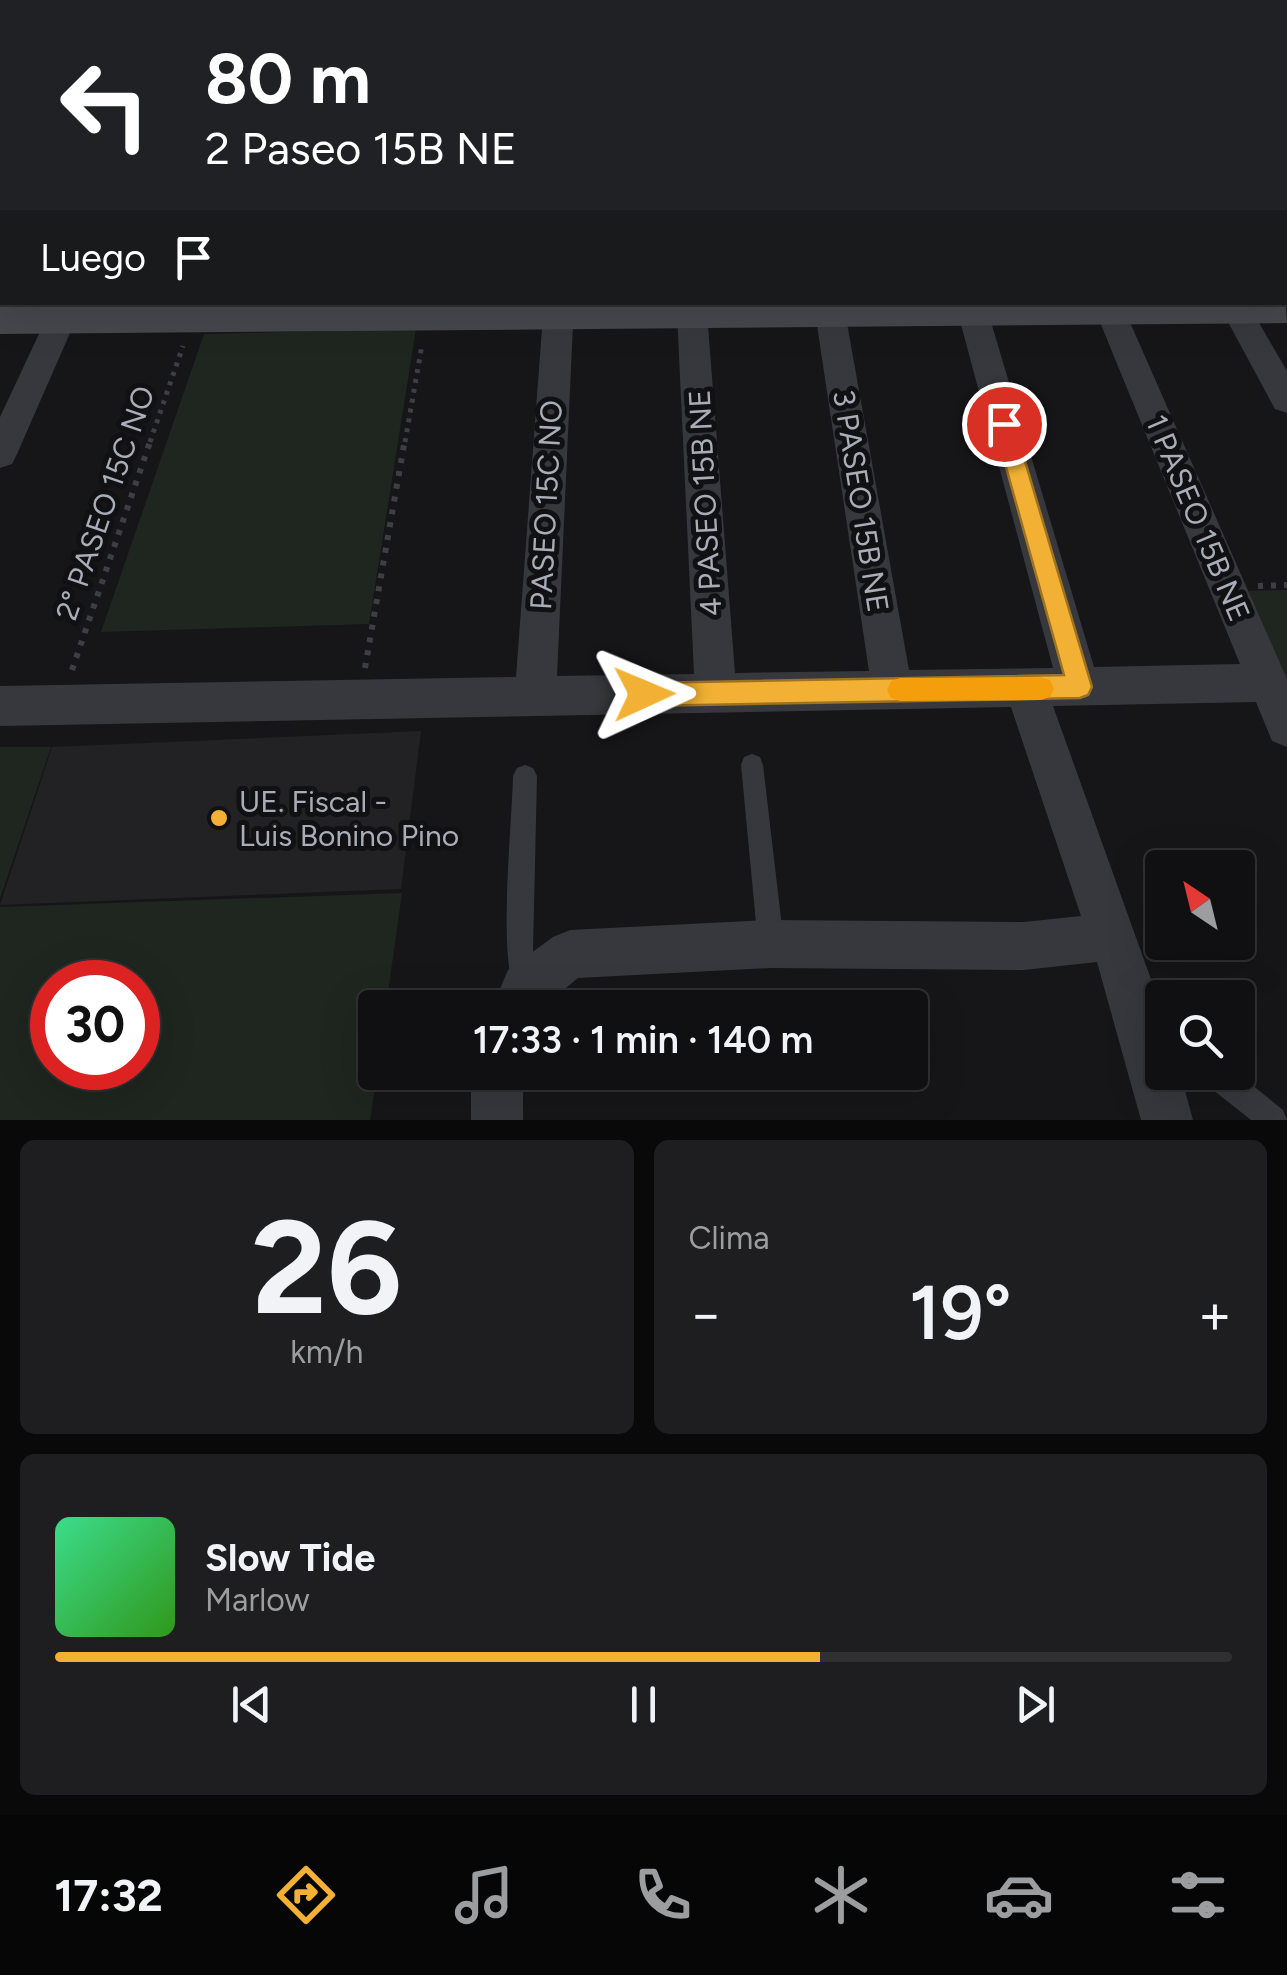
<!DOCTYPE html>
<html lang="es">
<head>
<meta charset="utf-8">
<style>
	:root { --surface:#101012; --page:#1e1e20; --text:#f1f3f6; --muted:#9c9d9f; --line:#303032; --accent:#f2b134 }
	body { margin:0; font-family:Figtree,sans-serif; background:var(--page); color:var(--text); height:100vh; display:flex; flex-direction:column; font-size:38px; white-space:nowrap }
	* { box-sizing:border-box; margin:0 }
	p { font-size:32px; color:var(--muted) }
	.icon { flex:none; width:55px; height:55px; fill:none; stroke:currentColor; stroke-width:2; stroke-linecap:round; stroke-linejoin:round }
	.map { position:relative; height:1120px; overflow:hidden }
	.panel { display:flex; flex-direction:column; gap:20px; padding:20px; background:#09090a; flex:1 }
	.panel>* { flex:none }
	.top-card { position:absolute; left:0px; top:0px; width:1288px; height:305px; box-shadow:0 10px 40px #0002,0 0 0 2px var(--line); background:#202124; color:#fff; overflow:hidden }
	.needle { width:65px; rotate:325deg }
	.tools { position:absolute; left:1145px; top:850px; display:grid; gap:20px }
	.tools a { display:grid; place-items:center; width:110px; height:110px; border-radius:10px; background:var(--surface); box-shadow:0 10px 40px #0002,0 0 0 2px var(--line); font-size:50px }
	.speed { position:absolute; left:30px; top:960px; display:flex; gap:20px; font-size:50px; font-weight:700; text-align:center }
	.speed>* { display:grid; place-content:center; width:130px; height:130px; border-radius:50%; background:var(--surface); box-shadow:0 10px 40px #0002,0 0 0 2px var(--line); line-height:1 }
	.speed .limit { border:15px solid #d22; background:#fff; color:#111 }
	.pin { position:absolute; display:grid; place-items:center; width:85px; height:85px; color:#fff; margin:-42px; border:5px solid #fff; border-radius:50%; box-shadow:0 2px 10px #0007 }
	.me { position:absolute; width:110px; margin:-55px; rotate:89deg; stroke-linejoin:round; filter:drop-shadow(0 0 8px #0008) }
	.turn { display:flex; align-items:center; gap:35px; height:210px; padding:0 40px; font-size:45px }
	.turn .icon { width:130px; height:130px; stroke-width:2.5 }
	.turn b { display:block; font-size:70px; line-height:85px }
	.then { display:flex; align-items:center; height:95px; padding:0 40px; background:#0003; gap:20px; font-size:38px }
	.big { font-size:75px; font-weight:600; line-height:1.1 }
	.panel .widget { flex:1; display:flex; flex-direction:column; justify-content:center; gap:15px; min-width:0; padding:0 35px; border-radius:15px; background:var(--page) }
	.panel .dial { align-items:center; gap:0 }
	.dial b { font-size:130px; line-height:1 }
	.song { display:flex; align-items:center; gap:30px }
	.cover { width:120px; height:120px; border-radius:15px; background:linear-gradient(135deg,hsl(150 70% 55%),hsl(110 70% 35%)) }
	.played { height:10px; border-radius:5px; background:linear-gradient(90deg,var(--accent) 65%,var(--line) 65%) }
	.keys { display:flex; justify-content:space-around; direction:ltr }
	.heat { display:flex; justify-content:space-between; align-items:center; font-size:55px; direction:ltr }
	.panel .tiles { flex:1; display:grid; gap:20px; grid-template-columns:1fr 1fr }
	.widget:last-child { grid-column:span 2 }
	.trip { position:absolute; left:358px; top:990px; width:570px; height:100px; border-radius:10px; background:var(--surface); box-shadow:0 10px 40px #0002,0 0 0 2px var(--line); font-weight:600; line-height:100px; text-align:center }
	.menu { display:flex; height:160px; justify-content:space-around; align-items:center; background:#060607; color:var(--muted) }
	.menu .icon { width:70px; height:70px }
	.menu .selected { color:var(--accent) }
	.menu b { font-size:45px; color:var(--text) }
	.map>svg:first-child { display:block }
</style>
</head>
<body>
<div class="map">
<svg width="1287" height="1120" viewBox="0 0 1287 1120">
	<rect width="100%" height="100%" fill="#161618"/>
	<polygon fill="#222225" points="421,731 401,889 0,905 52,747"/>
	<g fill="#1e261f" fill-rule="evenodd">
		<polygon points="416,329 369,624 101,632 204,334"/>
		<polygon points="1287,590 1287,712 1235,591"/>
		<polygon points="0,747 51,747 0,899"/>
		<path d="M 402,893 L 386,1007 L 375,1008 L 377,1073 L 370,1120 L 0,1120 L 0,907 ZM 138,982 L 138,1068 L 52,1068 L 52,982 Z"/>
	</g>
	<polygon fill="#404145" stroke="#303034" stroke-width="2.5" points="963,0 1073,0 963,2"/>
	<g fill="none" stroke-linecap="round" stroke-linejoin="round">
		<g stroke="#3d3f44" stroke-width="5" stroke-dasharray="4 6" stroke-linecap="butt">
			<polyline points="150,442 183,346"/>
			<polyline points="405,442 422,345"/>
		</g>
		<g stroke="#3d3f44" stroke-width="6" stroke-dasharray="5 8" stroke-linecap="butt">
			<polyline points="1258,586 1287,585"/>
			<polyline points="365,668 405,439"/>
			<polyline points="72,670 151,439"/>
		</g>
		<g fill="#37383d" fill-rule="evenodd">
			<polygon points="752,754 760,757 763,765 784,944 780,953 771,957 762,953 758,944 741,765 744,757"/>
			<path d="M 525,765 L 533,768 L 537,776 L 533,950 L 537,983 L 533,992 L 524,996 L 515,992 C 498,951 512,826 513,776 L 517,768 Z"/>
			<polygon points="1199,1072 1236,1072 1283,1110 1287,1120 1251,1120 1203,1082"/>
		</g>
		<g fill="#37383d" fill-rule="evenodd">
			<polygon points="74,0 116,0 117,2 76,2"/>
			<rect x="1089" y="0" width="22" height="2"/>
			<rect x="0" y="67" width="2" height="14"/>
			<polygon points="2,183 2,203 0,204 0,184"/>
			<polygon points="544,302 574,302 557,676 694,674 677,313 681,305 703,305 707,313 735,673 869,671 815,312 826,302 841,304 845,312 909,670 1053,668 955,302 985,302 1094,667 1240,664 1095,310 1099,302 1121,302 1287,679 1287,747 1272,741 1256,702 1053,706 1162,1010 1162,1072 1180,1072 1193,1120 1141,1120 1097,962 1024,970 771,968 578,978 542,1008 492,1008 508,970 553,937 570,930 771,920 1024,922 1081,916 1011,707 0,726 0,686 516,677"/>
			<polygon points="1225,302 1247,302 1287,371 1287,413 1275,409 1221,309"/>
			<polygon points="62,306 73,309 77,317 17,454 12,464 0,468 0,417 47,317 51,309"/>
			<rect x="471" y="1072" width="52" height="48"/>
		</g>
		<polygon fill="#45474d" fill-rule="evenodd" points="1285,291 1287,323 0,334 0,302 1285,302"/>
		<polygon fill="#53555c" fill-rule="evenodd" points="1238,0 1273,0 1274,2 1239,2"/>
	</g>
	<polygon fill="#f2b134" stroke="#9d7322" stroke-width="2.5" points="1004,416 1014,424 1092,687 1088,695 1080,698 644,706 635,703 631,694 635,686 644,683 1064,675 994,424"/>
	<polygon fill="#f59e0b" points="1041,677 1050,680 1054,689 1050,697 1041,700 900,701 891,698 887,690 891,681 900,678"/>
	<circle fill="#f2b134" stroke="#111113" stroke-width="4" cx="219" cy="818" r="10"/>
	<g text-anchor="middle" dominant-baseline="central" stroke-width="10" stroke-linejoin="round" paint-order="stroke">
		<g font-size="30" fill="#a8adb8" stroke="#111113">
			<text transform="translate(861 501) rotate(81)">3 PASEO 15B NE</text>
			<text transform="translate(105 503) rotate(-71)">2° PASEO 15C NO</text>
			<text transform="translate(705 503) rotate(-93)">4 PASEO 15B NE</text>
			<text transform="translate(546 505) rotate(-87)">PASEO 15C NO</text>
			<text transform="translate(1198 518) rotate(67)">1 PASEO 15B NE</text>
		</g>
		<g font-size="30" fill="#a8adb8" stroke="#111113" text-anchor="start">
			<text x="239" y="801">UE. Fiscal -<tspan x="239" dy="34">Luis Bonino Pino</tspan></text>
		</g>
	</g>
</svg>
<div class="tools">
<a><svg class="needle" viewBox="-14 -14 28 28"><path d="M0-13l5 13h-10z" fill="#e53935"/><path d="M0 13l5-13h-10z" fill="#9c9d9f"/></svg></a>
<a><svg class="icon" aria-label="search" viewBox="0 0 24 24"><circle cx="10" cy="10" r="6"/><path d="M15 15l6 6"/></svg></a>
</div>
<div class="speed"><div class="limit">30</div></div>
<div class="pin" style="left:1004px;top:424px;background:#d93025"><svg class="icon" aria-label="arrive" viewBox="0 0 24 24"><path d="M6 21V4h12l-3 4 3 4H6"/></svg></div>
<svg class="me" style="left:644px;top:694px" viewBox="-20 -20 40 40"><path d="M0-17L14 15 0 8-14 15z" fill="#f2b134" stroke="#fff" stroke-width="4"/></svg>
<div class="trip">17:33 · 1 min · 140 m</div>
<div class="top-card">
<div class="turn"><svg class="icon" aria-label="left" viewBox="0 0 24 24"><path d="M17 20v-9H6M10 6l-5 5 5 5"/></svg><div><b>80 m</b>2 Paseo 15B NE</div></div>
<div class="then">Luego<svg class="icon" aria-label="arrive" viewBox="0 0 24 24"><path d="M6 21V4h12l-3 4 3 4H6"/></svg></div>
</div>
</div>
<section class="panel">
<div class="tiles">
<div class="widget dial"><b>26</b><p>km/h</p></div>
<div class="widget"><p>Clima</p>
<div class="heat"><a>−</a><b class="big">19°</b><a>+</a></div>
</div>
<div class="widget">
<div class="song"><i class="cover"></i><div><b>Slow Tide</b><p>Marlow</p></div></div>
<div class="played"></div>
<div class="keys"><svg class="icon" aria-label="previous" viewBox="0 0 24 24"><path d="M18 5L8 12l10 7zM5 5v14"/></svg><svg class="icon" aria-label="pause" viewBox="0 0 24 24"><path d="M8 5v14M16 5v14"/></svg><svg class="icon" aria-label="next" viewBox="0 0 24 24"><path d="M6 5l10 7-10 7zM19 5v14"/></svg></div>
</div>
</div>
</section>
<nav class="menu">
<b>17:32</b>
<svg class="icon selected" aria-label="directions" viewBox="0 0 24 24"><path d="M12 3l9 9-9 9-9-9zM9 14v-3h6M13 9l2 2-2 2"/></svg>
<svg class="icon" aria-label="music" viewBox="0 0 24 24"><path d="M9 18V5l10-2v13"/><circle cx="6" cy="18" r="3"/><circle cx="16" cy="16" r="3"/></svg>
<svg class="icon" aria-label="phone" viewBox="0 0 24 24"><path d="M5 4h4l2 5-3 2q2 4 5 5l2-3 5 2v4C11 20 4 13 5 4z"/></svg>
<svg class="icon" aria-label="climate" viewBox="0 0 24 24"><path d="M12 3v18M4 7l16 10M4 17L20 7"/></svg>
<svg class="icon" aria-label="car" viewBox="0 0 24 24"><path d="M5 17H2v-5l4-1 3-4h7l3 4 3 1v5h-3M9 17h6M6 11h13"/><circle cx="7" cy="17" r="2"/><circle cx="17" cy="17" r="2"/></svg>
<svg class="icon" aria-label="filters" viewBox="0 0 24 24"><path d="M4 7h16M4 17h16"/><circle cx="9" cy="7" r="2"/><circle cx="15" cy="17" r="2"/></svg>
</nav>
</body>
</html>
